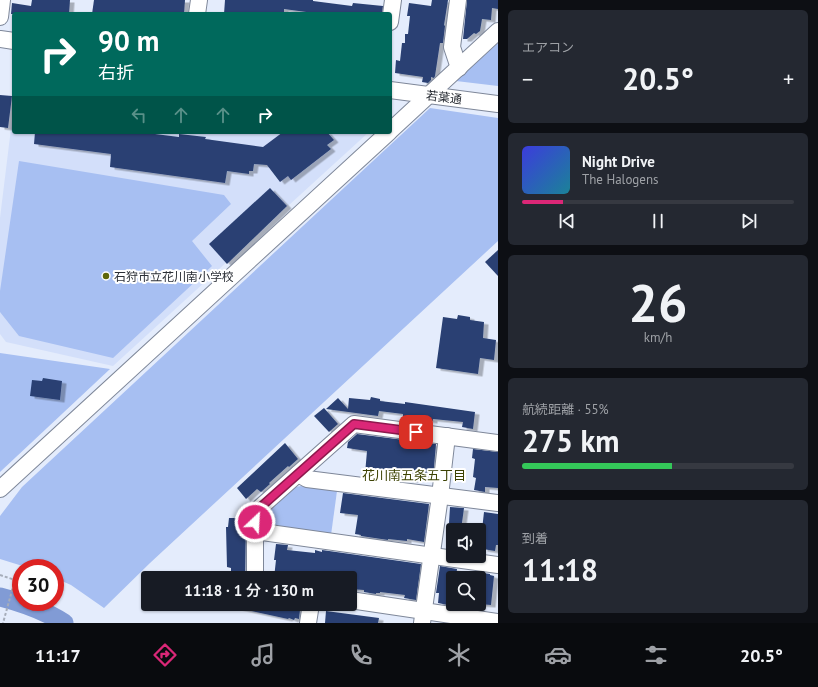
<!DOCTYPE html>
<html lang="ja">
<head>
<meta charset="utf-8">
<style>
	:root { --surface:#171b24; --page:#242831; --text:#f1f3f6; --muted:#9ea1a6; --line:#363941; --accent:#db2777 }
	body { margin:0; font-family:"PT Sans","Noto Sans JP",sans-serif; background:var(--page); color:var(--text); height:100vh; display:flex; flex-direction:column; font-size:15px; white-space:nowrap }
	* { box-sizing:border-box; margin:0 }
	p { font-size:13px; color:var(--muted) }
	.icon { flex:none; width:22px; height:22px; fill:none; stroke:currentColor; stroke-width:2; stroke-linecap:round; stroke-linejoin:round }
	.map { position:relative; flex:1; overflow:hidden }
	.details { display:flex; flex-direction:column; gap:10px; padding:10px; background:#0d0f14; width:320px }
	.details>* { flex:none }
	.top-card { position:absolute; left:12px; top:12px; width:380px; height:122px; border-radius:4px; box-shadow:0 1px 3px #0004; background:#00695c; color:#fff; overflow:hidden }
	.fabs { position:absolute; left:446px; top:523px; display:grid; gap:8px }
	.fabs a { display:grid; place-items:center; width:40px; height:40px; border-radius:4px; background:var(--surface); box-shadow:0 1px 3px #0004; font-size:20px }
	.speed { position:absolute; left:12px; top:559px; display:flex; gap:8px; font-size:20px; font-weight:700; text-align:center }
	.speed>* { display:grid; place-content:center; width:52px; height:52px; border-radius:50%; background:var(--surface); box-shadow:0 1px 3px #0004; line-height:1 }
	.speed .limit { border:6px solid #d22; background:#fff; color:#111 }
	.pin { position:absolute; display:grid; place-items:center; width:34px; height:34px; color:#fff; margin:-17px; border-radius:8px; box-shadow:0 2px 6px #0006 }
	.me { position:absolute; width:44px; margin:-22px; rotate:25deg; stroke-linejoin:round; filter:drop-shadow(0 0 3px #0008) }
	.turn { display:flex; align-items:center; gap:14px; height:84px; padding:0 20px; font-size:18px }
	.turn .icon { width:52px; height:52px; stroke-width:2.5 }
	.turn b { display:block; font-size:28px; line-height:34px }
	.lanes { display:flex; align-items:center; height:38px; padding:0 20px; background:#0003; justify-content:center; gap:20px; direction:ltr }
	.lanes .off { opacity:.35 }
	.big { font-size:30px; font-weight:600; line-height:1.1 }
	.details .card { flex:1; display:flex; flex-direction:column; justify-content:center; gap:6px; min-width:0; padding:0 14px; border-radius:6px; background:var(--page) }
	.details .dial { align-items:center; gap:0 }
	.dial b { font-size:52px; line-height:1 }
	.song { display:flex; align-items:center; gap:12px }
	.cover { width:48px; height:48px; border-radius:6px; background:linear-gradient(135deg,hsl(240 70% 55%),hsl(190 70% 35%)) }
	.played { height:4px; border-radius:2px; background:linear-gradient(90deg,var(--accent) 15%,var(--line) 15%) }
	.keys { display:flex; justify-content:space-around; direction:ltr }
	.heat { display:flex; justify-content:space-between; align-items:center; font-size:22px; direction:ltr }
	.charge { height:6px; border-radius:3px; background:linear-gradient(90deg,#34c759 55%,var(--line) 0) }
	.trip { position:absolute; left:141px; top:571px; width:216px; height:40px; border-radius:4px; background:var(--surface); box-shadow:0 1px 3px #0004; font-weight:600; line-height:40px; text-align:center }
	.tab-bar { display:flex; height:64px; justify-content:space-around; align-items:center; background:#090b0e; color:var(--muted) }
	.tab-bar .icon { width:28px; height:28px }
	.tab-bar .on { color:var(--accent) }
	.tab-bar b { font-size:18px; color:var(--text) }
	main { display:flex; flex:1; min-height:0 }
	.map>svg:first-child { display:block }
</style>
</head>
<body>
<main>
<div class="map">
<svg width="498" height="623" viewBox="0 0 498 623">
	<defs>
		<filter id="shadow"><feDropShadow dx="4.5" dy="2.5" stdDeviation="0" flood-color="#0004"/></filter>
	</defs>
	<rect width="100%" height="100%" fill="#e4ecfc"/>
	<polygon fill="#d3dffa" points="14,104 14,132 369,132 113,366 6,342 0,334 0,218"/>
	<g fill="#a7bff2">
		<polygon points="498,43 498,86 456,81"/>
		<polygon points="430,108 498,118 498,241 150,563 104,608 71,585 55,578 55,568 29,568 0,559 0,516 22,487"/>
		<polygon points="19,161 224,195 231,204 192,241 212,266 113,358 19,336 0,312 0,291"/>
		<polygon points="0,353 110,369 0,472"/>
		<polygon points="301,486 337,491 331,535 269,528 265,524 266,514 295,487"/>
	</g>
	<g fill="none" stroke-linecap="round" stroke-linejoin="round">
		<path stroke="#819bd5" stroke-width="19" d="M 0,597 C 23,603 44,610 64,623"/>
	</g>
	<g fill="#2a4073" filter="url(#shadow)">
		<polygon points="32,0 70,0 69,14 11,14 12,3 31,6"/>
		<polygon points="94,0 185,0 184,14 92,14"/>
		<polygon points="225,0 313,0 313,1 352,6 353,3 383,6 382,14 321,14 284,9 284,14 224,14"/>
		<polygon points="432,0 448,0 444,25 445,26 443,43 440,43 435,76 434,78 431,77 431,80 428,83 422,82 423,77 395,73 396,60 400,61 402,43 405,43 405,34 408,34 410,16 407,16 409,3 431,6"/>
		<polygon points="467,0 498,0 498,9 492,8 491,20 482,19 480,31 476,34 474,33 467,39 463,39"/>
		<polygon points="0,95 12,96 8,128 0,127"/>
		<polygon points="35,132 139,132 179,137 179,134 206,137 205,139 263,147 283,132 327,132 334,140 327,145 331,149 291,180 288,176 280,182 267,165 254,164 253,171 249,171 249,174 227,171 225,183 110,167 111,154 34,144"/>
		<polygon points="270,188 287,206 227,264 209,244"/>
		<polygon points="498,250 498,276 485,262"/>
		<polygon points="458,315 470,317 470,320 484,322 483,338 496,340 494,360 480,358 478,374 436,368 443,317 457,319"/>
		<polygon points="43,378 62,381 60,400 30,396 32,380 42,381"/>
		<polygon points="371,397 380,399 380,401 405,404 405,402 475,412 473,429 462,427 463,422 433,419 433,421 415,418 415,420 403,419 403,414 379,411 378,416 326,409 338,398 348,409 349,398 370,400"/>
		<polygon points="324,408 338,424 329,432 314,416"/>
		<polygon points="357,434 436,444 433,478 414,476 414,480 365,474 367,451 347,448 348,442"/>
		<polygon points="285,443 298,459 289,467 288,466 269,483 270,484 261,492 257,489 246,499 237,488"/>
		<polygon points="473,449 498,452 498,488 485,487 485,492 474,490 476,478 473,477 475,459 472,458"/>
		<polygon points="343,493 429,504 424,542 407,539 407,541 388,539 388,540 361,536 361,535 355,534 358,515 340,513"/>
		<polygon points="450,507 464,508 461,530 450,530 451,523 449,523"/>
		<polygon points="484,512 498,514 498,545 496,545 495,551 483,549 485,530 482,530"/>
		<polygon points="229,518 246,518 245,578 231,578 231,568 227,567 226,527 228,527"/>
		<polygon points="276,544 288,545 287,550 315,553 315,550 322,552 322,550 421,564 416,600 404,598 405,595 380,592 380,593 376,593 376,594 364,592 364,590 350,589 350,578 274,578 276,560 274,560"/>
		<polygon points="440,566 457,569 456,578 453,578 453,606 438,603 439,593 436,593"/>
		<polygon points="477,572 490,574 490,575 494,576 491,605 479,604 479,578 476,578"/>
		<polygon points="239,604 288,604 299,607 298,609 300,610 299,619 295,618 294,620 289,618 288,619 238,608"/>
		<polygon points="326,611 379,618 378,623 325,623"/>
	</g>
	<g fill="none" stroke-linecap="round" stroke-linejoin="round">
		<g stroke="#7e8799" stroke-width="18">
			<g id="minor">
				<polyline points="458,0 452,47 459,68"/>
				<polyline points="197,14 199,0"/>
				<polyline points="0,17 2,0"/>
				<polyline points="390,22 393,0"/>
				<polyline points="0,39 14,41"/>
				<polyline points="390,90 498,104"/>
				<polyline points="390,131 498,31"/>
				<polyline points="298,474 307,479 498,503"/>
				<polyline points="0,489 389,132"/>
				<polyline points="255,531 498,565"/>
				<polyline points="255,578 255,512 354,424 498,443"/>
				<polyline points="350,600 498,622"/>
				<polyline points="308,623 311,604"/>
				<polyline points="422,623 440,496 447,436"/>
			</g>
		</g>
		<polyline stroke="#a6adba" stroke-width="2" stroke-dasharray="3 2" stroke-linecap="butt" points="0,575 15,580 3,623"/>
		<use href="#minor" stroke="#fff" stroke-width="16"/>
	</g>
	<g fill="none" stroke-linecap="round" stroke-linejoin="round">
		<g stroke="#8e194d" stroke-width="10">
			<polyline id="route" points="255,522 255,512 354,424 416,432"/>
		</g>
		<use href="#route" stroke="#db2777" stroke-width="7"/>
	</g>
	<circle fill="#5f6708" stroke="#fff" stroke-width="1.5" cx="106" cy="276" r="4"/>
	<g text-anchor="middle" dominant-baseline="central" stroke-width="4" stroke-linejoin="round" paint-order="stroke">
		<g font-size="12" fill="#2b2f36" stroke="#fff">
			<text transform="translate(444 97) rotate(7)">若葉通</text>
		</g>
		<g font-size="12" fill="#2b2f36" stroke="#fff" text-anchor="start">
			<text x="114" y="276">石狩市立花川南小学校</text>
		</g>
		<g font-size="13" fill="#3c4203" stroke="#fff">
			<text x="414" y="475">花川南五条五丁目</text>
		</g>
	</g>
</svg>
<div class="fabs">
<a><svg class="icon" aria-label="sound" viewBox="0 0 24 24"><path d="M4 9h4l5-4v14l-5-4H4zM17 9q2 3 0 6"/></svg></a>
<a><svg class="icon" aria-label="search" viewBox="0 0 24 24"><circle cx="10" cy="10" r="6"/><path d="M15 15l6 6"/></svg></a>
</div>
<div class="speed"><div class="limit">30</div></div>
<div class="pin" style="left:416px;top:432px;background:#d93025"><svg class="icon" aria-label="arrive" viewBox="0 0 24 24"><path d="M6 21V4h12l-3 4 3 4H6"/></svg></div>
<svg class="me" style="left:255px;top:522px" viewBox="-20 -20 40 40"><circle r="17" fill="#db2777" stroke="#fff" stroke-width="3"/><path d="M0-11L8 9 0 5-8 9z" fill="#fff"/></svg>
<div class="trip">11:18 · 1 分 · 130 m</div>
<div class="top-card">
<div class="turn"><svg class="icon" aria-label="right" viewBox="0 0 24 24"><path d="M7 20v-9h11M14 6l5 5-5 5"/></svg><div><b>90 m</b>右折</div></div>
<div class="lanes"><svg class="icon off" aria-label="left" viewBox="0 0 24 24"><path d="M17 20v-9H6M10 6l-5 5 5 5"/></svg><svg class="icon off" aria-label="ahead" viewBox="0 0 24 24"><path d="M12 20V5M6 11l6-6 6 6"/></svg><svg class="icon off" aria-label="ahead" viewBox="0 0 24 24"><path d="M12 20V5M6 11l6-6 6 6"/></svg><svg class="icon" aria-label="right" viewBox="0 0 24 24"><path d="M7 20v-9h11M14 6l5 5-5 5"/></svg></div>
</div>
</div>
<section class="details">
<div class="card"><p>エアコン</p>
<div class="heat"><a>−</a><b class="big">20.5°</b><a>+</a></div>
</div>
<div class="card">
<div class="song"><i class="cover"></i><div><b>Night Drive</b><p>The Halogens</p></div></div>
<div class="played"></div>
<div class="keys"><svg class="icon" aria-label="previous" viewBox="0 0 24 24"><path d="M18 5L8 12l10 7zM5 5v14"/></svg><svg class="icon" aria-label="pause" viewBox="0 0 24 24"><path d="M8 5v14M16 5v14"/></svg><svg class="icon" aria-label="next" viewBox="0 0 24 24"><path d="M6 5l10 7-10 7zM19 5v14"/></svg></div>
</div>
<div class="card dial"><b>26</b><p>km/h</p></div>
<div class="card"><p>航続距離 · 55%</p><b class="big">275 km</b><div class="charge"></div></div>
<div class="card"><p>到着</p><b class="big">11:18</b></div>
</section>
</main>
<nav class="tab-bar">
<b>11:17</b>
<svg class="icon on" aria-label="directions" viewBox="0 0 24 24"><path d="M12 3l9 9-9 9-9-9zM9 14v-3h6M13 9l2 2-2 2"/></svg>
<svg class="icon" aria-label="music" viewBox="0 0 24 24"><path d="M9 18V5l10-2v13"/><circle cx="6" cy="18" r="3"/><circle cx="16" cy="16" r="3"/></svg>
<svg class="icon" aria-label="phone" viewBox="0 0 24 24"><path d="M5 4h4l2 5-3 2q2 4 5 5l2-3 5 2v4C11 20 4 13 5 4z"/></svg>
<svg class="icon" aria-label="climate" viewBox="0 0 24 24"><path d="M12 3v18M4 7l16 10M4 17L20 7"/></svg>
<svg class="icon" aria-label="car" viewBox="0 0 24 24"><path d="M5 17H2v-5l4-1 3-4h7l3 4 3 1v5h-3M9 17h6M6 11h13"/><circle cx="7" cy="17" r="2"/><circle cx="17" cy="17" r="2"/></svg>
<svg class="icon" aria-label="filters" viewBox="0 0 24 24"><path d="M4 7h16M4 17h16"/><circle cx="9" cy="7" r="2"/><circle cx="15" cy="17" r="2"/></svg>
<b>20.5°</b>
</nav>
</body>
</html>
